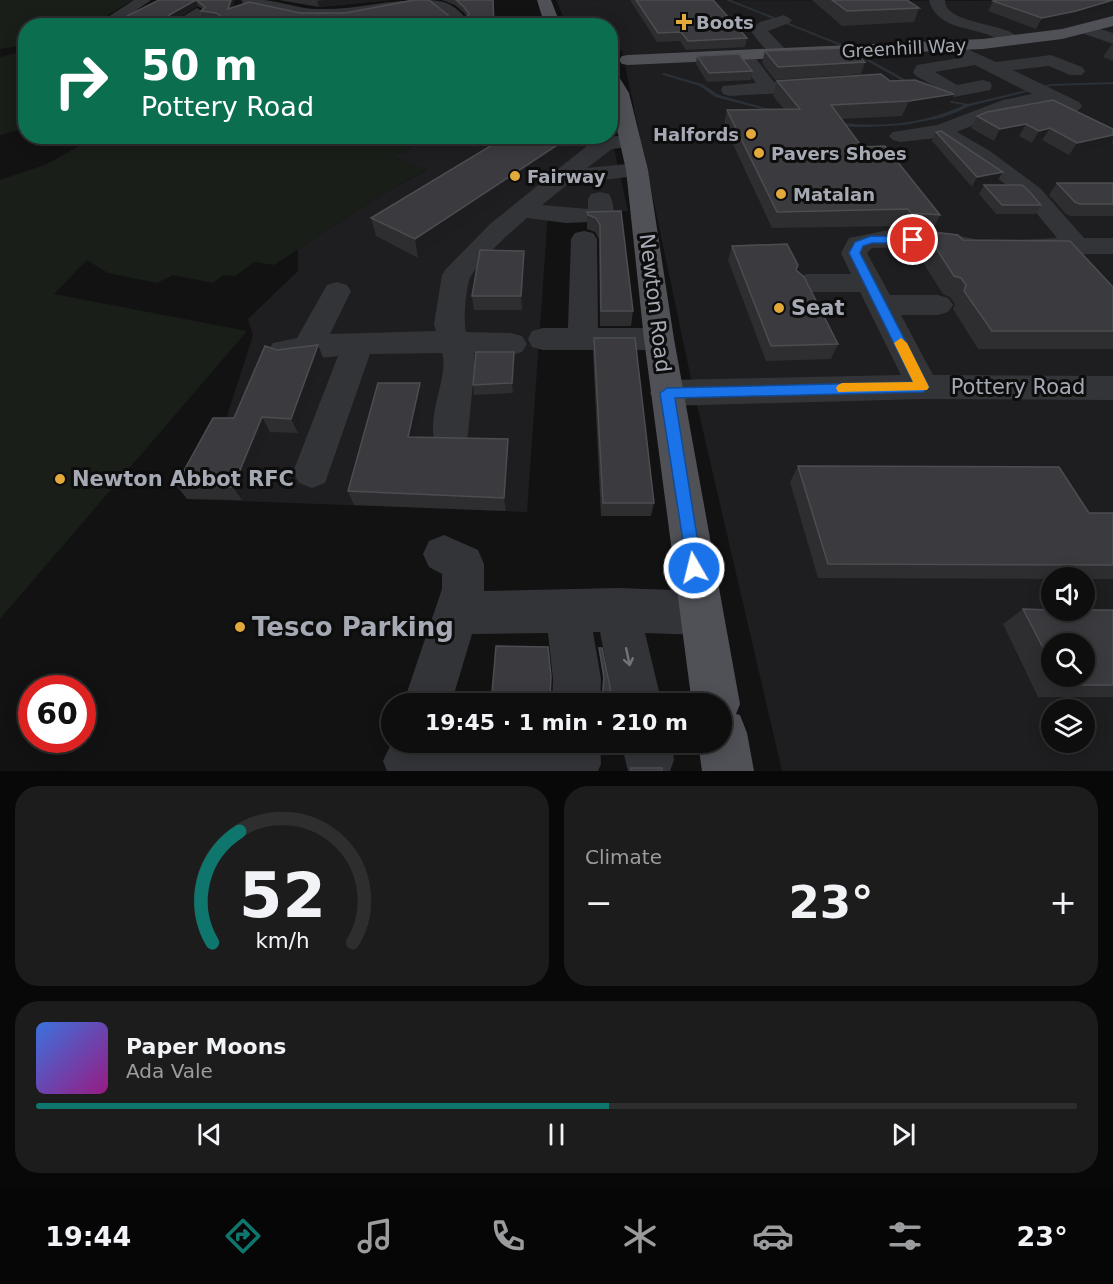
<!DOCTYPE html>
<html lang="en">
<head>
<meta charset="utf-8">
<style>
	:root { --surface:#0e0e0e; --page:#1c1c1c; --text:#f1f3f6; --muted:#9b9c9e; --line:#2e2e2e; --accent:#0f766e }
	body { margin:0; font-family:"DejaVu Sans",sans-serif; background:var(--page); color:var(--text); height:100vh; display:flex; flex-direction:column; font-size:22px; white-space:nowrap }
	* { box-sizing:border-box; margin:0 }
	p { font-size:20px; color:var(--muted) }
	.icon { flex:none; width:33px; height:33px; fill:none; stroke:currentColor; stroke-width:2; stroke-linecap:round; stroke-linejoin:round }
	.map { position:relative; height:771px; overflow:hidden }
	.details { display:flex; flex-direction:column; gap:15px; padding:15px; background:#080808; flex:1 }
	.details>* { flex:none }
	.banner { position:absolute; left:18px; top:18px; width:600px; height:126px; border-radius:24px; box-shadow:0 3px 15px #0003,0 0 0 2px var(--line); background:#0b6e4f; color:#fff; overflow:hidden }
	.fabs { position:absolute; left:1041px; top:567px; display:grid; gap:12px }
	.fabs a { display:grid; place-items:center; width:54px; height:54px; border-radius:50%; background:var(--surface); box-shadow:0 3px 15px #0003,0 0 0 2px var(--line); font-size:30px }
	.speed { position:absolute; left:18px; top:675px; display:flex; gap:12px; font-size:30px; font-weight:700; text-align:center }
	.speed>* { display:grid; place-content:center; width:78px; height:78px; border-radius:50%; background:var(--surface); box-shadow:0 3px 15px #0003,0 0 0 2px var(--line); line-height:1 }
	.speed .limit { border:9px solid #d22; background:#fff; color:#111 }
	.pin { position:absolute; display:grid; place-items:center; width:51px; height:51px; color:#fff; margin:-26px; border:3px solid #fff; border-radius:50%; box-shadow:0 2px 6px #0007 }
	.me { position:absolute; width:66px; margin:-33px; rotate:352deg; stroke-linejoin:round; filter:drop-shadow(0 0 4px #0008) }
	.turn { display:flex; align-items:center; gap:21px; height:126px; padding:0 24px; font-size:27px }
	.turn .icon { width:78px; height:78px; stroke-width:2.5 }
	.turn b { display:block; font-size:42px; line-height:51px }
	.big { font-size:45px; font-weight:600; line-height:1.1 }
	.details .card { flex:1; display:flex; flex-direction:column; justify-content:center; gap:9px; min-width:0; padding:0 21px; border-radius:24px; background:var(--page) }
	.details .dial { align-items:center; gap:0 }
	.dial svg { height:156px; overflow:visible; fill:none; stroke:var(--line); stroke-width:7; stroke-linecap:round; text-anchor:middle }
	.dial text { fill:var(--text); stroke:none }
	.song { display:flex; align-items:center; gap:18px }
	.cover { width:72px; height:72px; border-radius:9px; background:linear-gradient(135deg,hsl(220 70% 55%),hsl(310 70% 35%)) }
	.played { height:6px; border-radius:3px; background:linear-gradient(90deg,var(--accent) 55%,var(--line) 55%) }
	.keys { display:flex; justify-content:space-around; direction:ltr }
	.heat { display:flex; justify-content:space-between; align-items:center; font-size:33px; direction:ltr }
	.details .tiles { flex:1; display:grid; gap:15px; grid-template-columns:1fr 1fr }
	.card:last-child { grid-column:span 2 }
	.trip { position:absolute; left:381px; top:693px; width:351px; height:60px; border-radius:30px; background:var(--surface); box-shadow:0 3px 15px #0003,0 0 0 2px var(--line); font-weight:600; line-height:60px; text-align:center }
	.tab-bar { display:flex; height:96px; justify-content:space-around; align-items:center; background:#060606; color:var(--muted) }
	.tab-bar .icon { width:42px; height:42px }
	.tab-bar .selected { color:var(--accent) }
	.tab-bar b { font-size:27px; color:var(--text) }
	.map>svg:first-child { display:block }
</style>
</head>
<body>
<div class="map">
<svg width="1113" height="771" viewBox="0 0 1113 771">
	<rect width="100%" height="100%" fill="#121213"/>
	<g fill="#1e1e20" fill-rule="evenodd">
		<path d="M 556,0 L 1113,1 L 1113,771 L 782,771 L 693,388 L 622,51 L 611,48 L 610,26 L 567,25 ZM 1052,578 L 1084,578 L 1084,610 L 1052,610 ZM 1052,644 L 1084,644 L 1084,676 L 1052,676 ZM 1052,710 L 1084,710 L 1084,742 L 1052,742 Z"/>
		<polygon points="611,135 628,211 548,213 527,512 187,499 222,432 253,335 248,319 298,271 298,249 383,194 426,170 393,157 430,137 610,136"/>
	</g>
	<g fill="#191e19">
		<polygon points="0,0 133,0 91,25 26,26 25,45 0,49"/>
		<polygon points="25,51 25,128 0,135 0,57"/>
		<polygon points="97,136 430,137 393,157 427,169 383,194 274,265 254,262 235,276 223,275 213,283 173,275 157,283 108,273 87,260 54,294 247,331 0,619 0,180 45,165"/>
	</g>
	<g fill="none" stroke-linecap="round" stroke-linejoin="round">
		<g fill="#2a3036" fill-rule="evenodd">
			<polygon points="726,0 731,0 844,45 841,46"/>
			<polygon points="858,54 860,54 915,85 912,86 858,56"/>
			<polygon points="664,73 702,84 719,95 780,112 778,113 715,97 700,86 663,75 662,74"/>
			<path d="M 1113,82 L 1113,84 L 1051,86 L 970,106 L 957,112 L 941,118 L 904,125 L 868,127 L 851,127 L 835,123 L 837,122 C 879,128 925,124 964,105 L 940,101 L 940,99 L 942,99 L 968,104 L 1051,84 Z"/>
		</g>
		<g fill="#333438" fill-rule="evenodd">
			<polygon points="134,0 151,0 114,26 94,26"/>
			<path d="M 241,0 C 248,0 257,0 264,0 C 283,2 300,9 319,9 C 354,10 387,0 421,0 L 419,3 C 381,12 342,22 302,17 C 282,15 262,9 243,3 Z"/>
			<path d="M 425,0 C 444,0 455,4 467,20 L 465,26 L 449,26 L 451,20 Z"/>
			<path d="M 929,0 L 945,0 C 944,25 1008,22 1022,40 L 1014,45 C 1003,42 993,36 983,33 C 962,27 935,25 929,0 Z"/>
			<polygon points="197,8 205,13 198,19 217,21 225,26 176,25 174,22"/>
			<path d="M 784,15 L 792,20 L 789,23 L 768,31 L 789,53 L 786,57 C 771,60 758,41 750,30 L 760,22 Z"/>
			<polygon points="1085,24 1113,33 1113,44 1079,32 1077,29 1079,26"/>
			<path d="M 949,41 L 996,62 L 1051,55 L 1082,67 L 1085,71 L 1082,75 L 1070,75 L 1049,66 L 1013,70 L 1079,102 L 1082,106 L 1079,110 C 1066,114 1060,103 1048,102 C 1026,101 978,123 957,132 L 990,151 L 1040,188 L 1084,238 L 1113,238 L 1113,254 L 1029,254 L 1020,252 L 1016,246 L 1020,240 L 1057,238 L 1024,198 L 974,161 L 937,138 L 900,142 L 893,140 L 889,136 L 893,132 L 937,125 L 1003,100 L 1032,94 L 975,65 L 935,72 L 957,85 L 983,80 L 990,82 L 992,86 L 990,90 L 954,97 L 916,76 L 913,72 L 917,65 L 959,58 L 941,46 Z"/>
			<polygon points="744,50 750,51 774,82 819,79 826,81 828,85 826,89 819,91 730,96 723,94 721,90 723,86 756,83 735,55 738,51"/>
			<path d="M 630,135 L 638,136 L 641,141 L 638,146 L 612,149 L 587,168 L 637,163 L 645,165 L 648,170 L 645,175 L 568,184 L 542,205 L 588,209 L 588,199 L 591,194 L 600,192 L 609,194 C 614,202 615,213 610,221 L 566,223 L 527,218 C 511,232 482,257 471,276 C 466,284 463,322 466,332 L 511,333 L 522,336 L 527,344 L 522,352 L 511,355 L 474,353 C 476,359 469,423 468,434 C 467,439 465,443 463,447 L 450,451 L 437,447 C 423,419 450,376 442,353 L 370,354 L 325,483 L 312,488 L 299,483 L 293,472 L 338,356 L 284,362 L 273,359 L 268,351 L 273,343 L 297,338 L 327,285 L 337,282 L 347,285 L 351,291 L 330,334 L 436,331 L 434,324 L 442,275 L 446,269 L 490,224 L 593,141 L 607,137 Z"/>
			<polygon points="584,231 593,233 597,239 598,328 659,328 670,331 674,339 670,347 659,350 543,350 532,347 528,339 532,331 543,328 568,328 571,239 575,233"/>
			<path d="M 884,231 C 913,230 945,232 974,239 L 978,245 L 974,251 L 965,253 L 911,247 L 872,248 L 867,253 L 890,295 L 938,295 L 948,298 L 953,305 L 948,312 L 938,315 L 901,315 L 933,375 L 1113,376 L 1113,400 L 923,399 L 667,406 L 655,402 L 650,393 L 655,384 L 667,380 L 901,375 L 860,292 L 807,292 L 797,289 L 793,283 L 797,277 L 807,274 L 851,274 L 841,253 L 849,238 Z"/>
			<polygon points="444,535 478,550 484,564 484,591 618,588 701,591 717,598 723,613 717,628 701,635 645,633 662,704 614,704 600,632 593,632 601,679 600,704 552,704 553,679 548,633 472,634 451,704 403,704 442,589 442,574 429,567 423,554 429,541"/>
			<polygon points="600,742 601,764 598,771 387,771 383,761 392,742"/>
			<polygon points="621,742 671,742 674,760 670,771 628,771"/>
		</g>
		<g fill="#505157" fill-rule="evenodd">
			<polygon points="537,0 551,0 561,26 545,26"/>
			<polygon points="1113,16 1113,26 1062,39 983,49 628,65 622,64 619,60 622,56 628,55 983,39 1062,29"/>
			<polygon points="610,71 616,72 629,93 648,170 674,339 740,704 736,714 740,715 747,733 754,771 702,771 698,742 722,742 722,704 692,704 644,339 626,170 610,98"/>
		</g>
	</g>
	<g fill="#2e2e31" fill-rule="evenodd">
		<polygon points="159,0 235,0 232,7 300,13 345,13 464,22 467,17 464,13 455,5 442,0 494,0 494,26 200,26 198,21 222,22 218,19 203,17 201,11 203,9 198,6 173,21 107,26"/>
		<polygon points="279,0 389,0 319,7"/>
		<polygon points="630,0 713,0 747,38 745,47 686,50 680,41 657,42"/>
		<polygon points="812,0 907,0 919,8 914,22 842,26"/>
		<polygon points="1113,0 1113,8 1071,21 1036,29 988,11 993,1"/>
		<polygon points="1111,45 1113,45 1113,61 1103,57"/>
		<polygon points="765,51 865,62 861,74 775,80 762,63"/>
		<polygon points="697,56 752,71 751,80 707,82 696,64"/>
		<polygon points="777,81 890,81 947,109 902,116 841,119 862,147 940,215 932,232 903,230 900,226 772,228 724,125 727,110 784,109 773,96"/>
		<polygon points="977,116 1113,129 1113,144 1112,145 1069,155 1042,140 1032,143 1019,136 994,141 971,128"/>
		<polygon points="936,132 997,181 972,187 932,141"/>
		<polygon points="586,143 418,258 376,236 371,218"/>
		<polygon points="1057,183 1113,183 1113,216 1071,216 1066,214 1049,195"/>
		<polygon points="984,185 1041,205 1035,214 996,214 979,194"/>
		<polygon points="621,211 633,311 631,326 600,326 599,239 595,232 587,229 587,212"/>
		<polygon points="925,231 1113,287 1113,349 978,349 953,309 955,304 950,297 943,294 915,250"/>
		<polygon points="732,246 796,270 838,344 831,359 766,361 728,260"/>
		<polygon points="524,251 525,265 522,310 474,310 472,296"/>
		<polygon points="594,338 654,503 651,516 601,516 593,352"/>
		<polygon points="324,360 298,433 270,432 242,500 187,499 176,485"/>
		<polygon points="514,362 513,393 474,395 473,385"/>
		<polygon points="420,383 423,398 415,437 510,453 506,511 354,505 348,491"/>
		<polygon points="798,466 1089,513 1113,513 1113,579 1084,579 1084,578 1052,578 1052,579 818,578 790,482"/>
		<path d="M 1023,609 L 1113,610 L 1113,697 L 1038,697 L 1003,624 ZM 1052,644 L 1084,676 L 1052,676 Z"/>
		<polygon points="599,648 613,701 621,703 491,704 602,702 603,679 599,651"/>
	</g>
	<g fill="#1d1d1f">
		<polygon points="196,0 198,6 172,22 169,15"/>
		<polygon points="231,0 235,0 230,15 228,9"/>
		<polygon points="324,0 389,0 319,7 317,1"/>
		<polygon points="1113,0 1113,8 1071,21 1036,29 1042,18"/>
		<polygon points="182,21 184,26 174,26"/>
		<polygon points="954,94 947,109 902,116 909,101"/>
		<polygon points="1026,124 1019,136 994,141 1000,129"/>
		<polygon points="1050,128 1042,140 1032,143 1039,131"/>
		<polygon points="1113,135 1112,145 1069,155 1077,143"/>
		<polygon points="571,136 586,136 586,143 418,258 415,239"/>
		<polygon points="1003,172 997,181 972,187 977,177"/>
		<polygon points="524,251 525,265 522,310 521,296"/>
		<polygon points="318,345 324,360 298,433 291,419"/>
		<polygon points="514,352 514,362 513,393 512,383"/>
		<polygon points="420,383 423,398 413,451 408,437"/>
		<polygon points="262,417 270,432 242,500 233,487"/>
		<polygon points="508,439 510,453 506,511 504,498"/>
	</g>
	<g fill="#3b3b3f" stroke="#4b4d51" stroke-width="1.5">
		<polygon points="159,0 196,0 169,15 173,21 182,21 174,26 107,26"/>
		<polygon points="196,0 231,0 228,9 249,2 300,13 345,13 414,0 429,0 448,15 446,21 464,22 469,14 464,7 456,0 493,0 494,26 201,26 198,21 223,22 225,19 216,13 201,11 205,7"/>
		<polygon points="636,0 713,0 747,38 688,41 681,32 658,33"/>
		<polygon points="832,0 907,0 919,8 847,11"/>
		<polygon points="996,0 1113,0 1076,11 1042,18 993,1"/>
		<polygon points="534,22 537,26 503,26"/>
		<polygon points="849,48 865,62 778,67 765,51"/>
		<polygon points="739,54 752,71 709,73 697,56"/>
		<polygon points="881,74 890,81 915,80 954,94 909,101 831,105 862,147 885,146 940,215 911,213 908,209 777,212 727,110 800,109 777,81"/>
		<polygon points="1053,100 1113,129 1113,135 1077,143 1050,128 1039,131 1026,124 1000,129 977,116 987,112"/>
		<polygon points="941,131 1003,172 977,177 936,132"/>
		<polygon points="507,136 571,136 415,239 371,218"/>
		<polygon points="1057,183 1113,183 1113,204 1080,204 1075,202"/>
		<polygon points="984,185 1022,185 1028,190 1041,205 1002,205"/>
		<polygon points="621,211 633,311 601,311 600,225 596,218 588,215 587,212"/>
		<polygon points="925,231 958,235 963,240 1070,241 1113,287 1113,331 992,331 964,291 966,285 961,278 954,276"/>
		<polygon points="787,244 798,265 796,270 804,277 838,344 771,346 732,246"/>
		<polygon points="480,250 524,251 521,296 472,296"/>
		<polygon points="594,338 635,338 654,503 603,503"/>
		<polygon points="318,345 291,419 262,417 233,487 176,485 213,418 234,418 265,346 277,350"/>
		<polygon points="476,352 514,352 512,383 473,385"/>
		<polygon points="378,383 420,383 408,437 508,439 504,498 348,491"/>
		<polygon points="798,466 1059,467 1089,513 1113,513 1113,565 828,564"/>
		<polygon points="1023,609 1052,610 1113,610 1113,685 1061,685 1057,676 1084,676 1084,644 1052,644 1052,665"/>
		<polygon points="496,646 548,647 551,676 550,701 552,703 602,702 604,676 599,648 602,648 613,701 621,704 491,704"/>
		<rect x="631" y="768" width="31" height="3"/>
	</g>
	<defs><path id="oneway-shaft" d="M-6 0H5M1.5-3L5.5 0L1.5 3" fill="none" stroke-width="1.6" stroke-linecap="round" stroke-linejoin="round" transform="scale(1.5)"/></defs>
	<use stroke="#72747c" href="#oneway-shaft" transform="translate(628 657) rotate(78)"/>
	<polygon fill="#1a73e8" stroke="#114b97" stroke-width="1.5" points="871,236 913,237 919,240 913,243 872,243 863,246 860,253 929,387 923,392 675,398 702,568 700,573 694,576 688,573 660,393 667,388 913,382 849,253 855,242"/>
	<polygon fill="#f59e0b" points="901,338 907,343 929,387 927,390 838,392 836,388 838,385 842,383 913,382 894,343"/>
	<g fill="#e3aa3b" stroke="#0d0d0e" stroke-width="2">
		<path d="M681 13h6v6h6v6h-6v6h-6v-6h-6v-6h6z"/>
		<circle cx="751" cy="134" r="6"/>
		<circle cx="759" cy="153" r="6"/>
		<circle cx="515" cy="176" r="6"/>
		<circle cx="781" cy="194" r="6"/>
		<circle cx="779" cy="308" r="6"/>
		<circle cx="60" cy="479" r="6"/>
		<circle cx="240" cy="627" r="6"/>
	</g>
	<g text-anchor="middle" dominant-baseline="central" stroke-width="6" stroke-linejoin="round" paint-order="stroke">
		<g font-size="18" font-weight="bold" fill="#a5a9b3" stroke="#0d0d0e" text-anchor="start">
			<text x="696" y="22">Boots</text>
			<text x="739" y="134" text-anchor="end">Halfords</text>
			<text x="771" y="153">Pavers Shoes</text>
			<text x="527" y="176">Fairway</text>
			<text x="793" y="194">Matalan</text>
		</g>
		<g font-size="18" fill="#a5a9b3" stroke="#0d0d0e">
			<text transform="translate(904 48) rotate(-3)">Greenhill Way</text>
		</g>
		<g font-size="21" fill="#a5a9b3" stroke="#0d0d0e">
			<text transform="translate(655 303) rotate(83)">Newton Road</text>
			<text x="1018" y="387">Pottery Road</text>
		</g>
		<g font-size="21" font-weight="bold" fill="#a5a9b3" stroke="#0d0d0e" text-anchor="start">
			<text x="791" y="308">Seat</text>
			<text x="72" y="479">Newton Abbot RFC</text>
		</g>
		<g font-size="26" font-weight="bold" fill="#a5a9b3" stroke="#0d0d0e" text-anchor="start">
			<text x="252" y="627">Tesco Parking</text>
		</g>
	</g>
</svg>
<div class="fabs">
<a><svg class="icon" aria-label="sound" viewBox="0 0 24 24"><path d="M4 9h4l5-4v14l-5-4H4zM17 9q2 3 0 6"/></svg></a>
<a><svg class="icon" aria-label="search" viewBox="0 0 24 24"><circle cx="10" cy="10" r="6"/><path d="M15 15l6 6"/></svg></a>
<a><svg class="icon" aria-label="layers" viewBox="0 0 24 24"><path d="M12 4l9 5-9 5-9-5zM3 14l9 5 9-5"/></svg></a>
</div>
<div class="speed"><div class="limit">60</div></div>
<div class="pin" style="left:913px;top:240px;background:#d93025"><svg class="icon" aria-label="arrive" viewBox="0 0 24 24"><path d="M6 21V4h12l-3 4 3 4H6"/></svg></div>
<svg class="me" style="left:694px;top:568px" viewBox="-20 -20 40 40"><circle r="17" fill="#1a73e8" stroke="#fff" stroke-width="3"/><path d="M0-11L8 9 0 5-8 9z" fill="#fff"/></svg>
<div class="trip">19:45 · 1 min · 210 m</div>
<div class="banner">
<div class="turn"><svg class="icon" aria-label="right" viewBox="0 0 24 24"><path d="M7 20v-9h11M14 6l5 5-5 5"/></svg><div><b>50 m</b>Pottery Road</div></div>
</div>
</div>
<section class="details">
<div class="tiles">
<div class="card dial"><svg viewBox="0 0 100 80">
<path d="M14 69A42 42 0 1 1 86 69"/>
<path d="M14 69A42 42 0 0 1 28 12" stroke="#0f766e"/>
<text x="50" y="56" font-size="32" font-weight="700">52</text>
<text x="50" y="72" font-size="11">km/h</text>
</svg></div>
<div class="card"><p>Climate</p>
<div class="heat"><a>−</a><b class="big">23°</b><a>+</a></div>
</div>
<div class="card">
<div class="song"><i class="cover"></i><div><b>Paper Moons</b><p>Ada Vale</p></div></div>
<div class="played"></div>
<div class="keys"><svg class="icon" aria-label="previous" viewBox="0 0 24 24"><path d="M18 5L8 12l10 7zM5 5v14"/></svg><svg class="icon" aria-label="pause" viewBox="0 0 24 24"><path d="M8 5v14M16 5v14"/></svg><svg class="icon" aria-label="next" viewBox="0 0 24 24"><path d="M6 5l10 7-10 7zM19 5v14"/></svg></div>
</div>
</div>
</section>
<nav class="tab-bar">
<b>19:44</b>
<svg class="icon selected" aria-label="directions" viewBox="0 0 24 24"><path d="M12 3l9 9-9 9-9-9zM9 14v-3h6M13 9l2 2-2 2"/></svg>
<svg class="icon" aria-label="music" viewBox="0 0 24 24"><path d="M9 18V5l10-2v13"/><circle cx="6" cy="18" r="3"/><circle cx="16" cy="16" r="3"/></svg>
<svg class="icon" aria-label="phone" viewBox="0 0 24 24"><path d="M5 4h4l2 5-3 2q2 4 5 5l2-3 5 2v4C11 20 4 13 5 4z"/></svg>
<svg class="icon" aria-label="climate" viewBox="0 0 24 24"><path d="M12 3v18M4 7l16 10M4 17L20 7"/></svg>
<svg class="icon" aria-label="car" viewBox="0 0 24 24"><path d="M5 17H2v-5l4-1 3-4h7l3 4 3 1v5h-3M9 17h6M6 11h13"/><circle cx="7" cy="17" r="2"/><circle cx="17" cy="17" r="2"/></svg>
<svg class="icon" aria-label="filters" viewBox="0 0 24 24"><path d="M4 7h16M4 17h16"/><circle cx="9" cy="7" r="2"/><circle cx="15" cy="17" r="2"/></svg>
<b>23°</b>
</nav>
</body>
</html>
